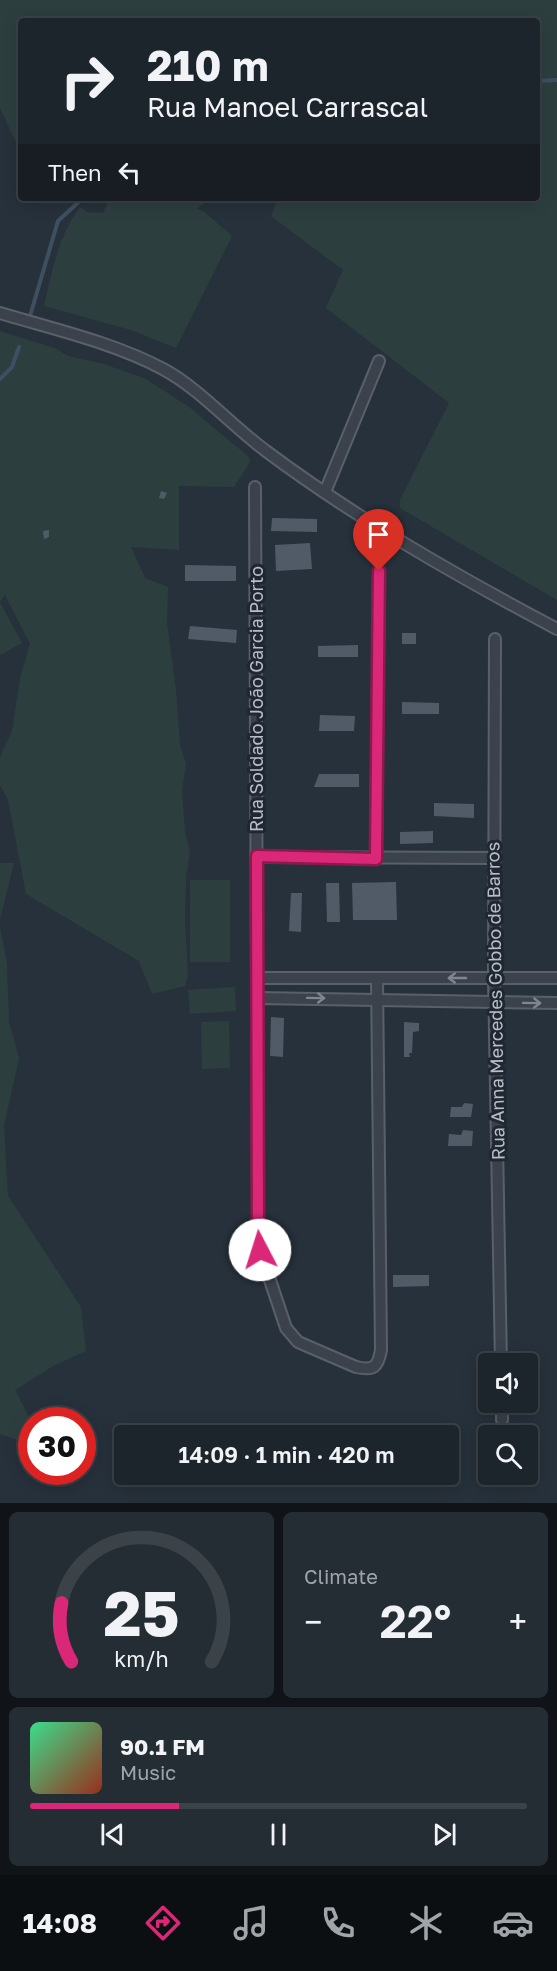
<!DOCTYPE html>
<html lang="en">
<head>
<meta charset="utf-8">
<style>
	:root { --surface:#1d252c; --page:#252d34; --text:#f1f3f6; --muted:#a0a5a9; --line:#3b4248; --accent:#db2777 }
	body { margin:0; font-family:"Golos Text",sans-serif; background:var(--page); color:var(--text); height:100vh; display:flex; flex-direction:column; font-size:22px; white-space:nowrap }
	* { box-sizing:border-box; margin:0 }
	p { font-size:20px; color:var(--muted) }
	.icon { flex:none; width:33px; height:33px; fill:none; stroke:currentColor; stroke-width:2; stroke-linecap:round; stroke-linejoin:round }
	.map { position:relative; height:1503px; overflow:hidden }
	.side { display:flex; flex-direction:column; gap:9px; padding:9px; background:#101418; flex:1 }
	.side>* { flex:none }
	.guide { position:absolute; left:18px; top:18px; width:522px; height:183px; border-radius:6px; box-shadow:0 3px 15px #0003,0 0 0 2px var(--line); background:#1d252c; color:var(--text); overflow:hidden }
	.tools { position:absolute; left:478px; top:1353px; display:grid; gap:12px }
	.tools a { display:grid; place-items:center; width:60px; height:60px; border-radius:6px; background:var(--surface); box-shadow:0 3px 15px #0003,0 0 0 2px var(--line); font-size:30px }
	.speed { position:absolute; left:18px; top:1407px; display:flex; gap:12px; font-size:30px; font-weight:700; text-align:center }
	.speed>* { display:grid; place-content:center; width:78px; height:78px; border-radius:50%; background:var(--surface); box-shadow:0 3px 15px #0003,0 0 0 2px var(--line); line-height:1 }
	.speed .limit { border:9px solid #d22; background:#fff; color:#111 }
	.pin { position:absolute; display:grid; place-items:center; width:51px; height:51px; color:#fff; margin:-62px -26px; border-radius:50% 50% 50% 0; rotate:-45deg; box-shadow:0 0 6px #0007 }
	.pin .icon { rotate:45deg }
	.me { position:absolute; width:66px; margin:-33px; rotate:355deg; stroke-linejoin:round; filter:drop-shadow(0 0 4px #0008) }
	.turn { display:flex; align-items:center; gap:21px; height:126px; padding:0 30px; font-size:27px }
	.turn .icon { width:78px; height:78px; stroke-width:2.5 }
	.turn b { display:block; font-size:42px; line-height:51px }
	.then { display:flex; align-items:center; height:57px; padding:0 30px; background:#0003; gap:12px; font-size:22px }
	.big { font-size:45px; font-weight:600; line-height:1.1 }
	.side .card { flex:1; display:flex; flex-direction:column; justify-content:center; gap:9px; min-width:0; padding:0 21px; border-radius:9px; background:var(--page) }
	.side .dial { align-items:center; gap:0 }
	.dial svg { height:156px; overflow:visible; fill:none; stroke:var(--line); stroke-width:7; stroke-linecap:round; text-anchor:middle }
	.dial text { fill:var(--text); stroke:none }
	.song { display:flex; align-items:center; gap:18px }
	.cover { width:72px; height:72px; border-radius:9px; background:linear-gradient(135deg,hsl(150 70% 55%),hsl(10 70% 35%)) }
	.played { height:6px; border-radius:3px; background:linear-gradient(90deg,var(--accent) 30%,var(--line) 30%) }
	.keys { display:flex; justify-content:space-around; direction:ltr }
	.heat { display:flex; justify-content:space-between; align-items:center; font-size:33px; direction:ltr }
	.side .tiles { flex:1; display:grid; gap:9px; grid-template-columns:1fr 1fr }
	.card:last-child { grid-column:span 2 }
	.trip { position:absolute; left:114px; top:1425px; width:345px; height:60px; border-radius:6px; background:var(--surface); box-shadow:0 3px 15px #0003,0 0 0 2px var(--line); font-weight:600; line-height:60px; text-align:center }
	.dock { display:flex; height:96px; justify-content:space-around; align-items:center; background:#0c0f12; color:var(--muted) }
	.dock .icon { width:42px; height:42px }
	.dock .selected { color:var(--accent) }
	.dock b { font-size:27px; color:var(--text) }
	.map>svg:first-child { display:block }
</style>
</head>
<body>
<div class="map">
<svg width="557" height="1503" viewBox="0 0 557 1503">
	<rect width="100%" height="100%" fill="#27313b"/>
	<g fill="#2c3f3e">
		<polygon points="0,0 557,0 557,600 400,508 400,500 449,403 326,308 343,270 271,216 278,198 537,198 537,21 21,21 21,153 0,108"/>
		<path d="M 121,198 L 210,198 L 197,209 L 203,211 L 232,236 L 176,348 L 131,330 L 44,306 C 52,271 58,237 80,207 L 87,212 L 103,213 L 108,202 Z"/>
		<polygon points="0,331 57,349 68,356 104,364 146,379 189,407 249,457 250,462 234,487 179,486 179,550 131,547 145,578 168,587 167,623 176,690 180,745 186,764 182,790 185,831 190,853 186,877 185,921 188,975 185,986 152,994 139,961 26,894 8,800 0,785 0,757 12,731 20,678 30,644 5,595 0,602 22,643 0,655"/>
		<polygon points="0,863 14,863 0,920"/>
		<rect x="190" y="880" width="40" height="82"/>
		<polygon points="0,927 7,964 9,1022 19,1058 4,1126 8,1196 81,1307 86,1351 55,1365 15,1390 31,1421 31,1428 17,1440 0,1434"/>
		<polygon points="235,987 236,1011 190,1014 188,990"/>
		<polygon points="229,1021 230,1068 202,1069 201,1022"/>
	</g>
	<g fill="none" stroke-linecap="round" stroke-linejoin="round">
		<g stroke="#3f4f62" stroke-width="4">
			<polyline points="537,81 557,80"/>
			<polyline points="30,316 58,221 83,198"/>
			<polyline points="0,379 12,367 19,347"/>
		</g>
	</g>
	<g fill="#505b67">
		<polygon points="161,491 167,493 164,499 159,498"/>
		<polygon points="272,518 317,519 317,532 271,531"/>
		<polygon points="49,530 49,537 44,539 43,531"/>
		<polygon points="310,543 312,569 276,571 275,545"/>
		<polygon points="185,565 236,566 236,581 185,581"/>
		<polygon points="190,626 237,630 236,643 188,639"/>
		<rect x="402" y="633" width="14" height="11"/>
		<polygon points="358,645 358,657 318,657 318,646"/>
		<polygon points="402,702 439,703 439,714 402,714"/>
		<polygon points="320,715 355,716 354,731 319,731"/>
		<polygon points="319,774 359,774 359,787 314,787"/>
		<polygon points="434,803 474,804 474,818 434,816"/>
		<polygon points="433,831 433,843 400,844 400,832"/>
		<polygon points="396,882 397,920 353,920 352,883"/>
		<polygon points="326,883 339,883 340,922 327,922"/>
		<polygon points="291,893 302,893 301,932 289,931"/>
		<polygon points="271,1017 284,1018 283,1057 270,1056"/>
		<polygon points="404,1022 419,1023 419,1031 413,1032 412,1053 409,1053 410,1057 404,1057"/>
		<polygon points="464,1103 473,1104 471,1117 450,1117 451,1107 462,1107"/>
		<polygon points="463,1130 473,1131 472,1146 448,1146 449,1134 461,1135"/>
		<polygon points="393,1275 429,1275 429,1286 393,1287"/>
	</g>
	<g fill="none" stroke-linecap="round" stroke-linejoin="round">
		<g stroke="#59606a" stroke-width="14">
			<g id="street">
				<path d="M 0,313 C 53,329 115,343 163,369 C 199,388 233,427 266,451 C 357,519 457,576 557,629"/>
				<path d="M 255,487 L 258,1231 L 260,1250 L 286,1328 L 298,1342 L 356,1367 C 374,1371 378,1367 381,1350 L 377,978"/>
				<polyline points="325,492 379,361"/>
				<polyline points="495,639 494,978 501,1364"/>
				<polyline points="257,857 493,858"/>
				<polyline points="376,859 379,571"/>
				<polyline points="258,978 557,978"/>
				<polyline points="257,998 557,1003"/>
				<polyline points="502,1402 502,1420"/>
			</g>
		</g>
		<use href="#street" stroke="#3b424c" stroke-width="10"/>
	</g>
	<defs><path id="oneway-shaft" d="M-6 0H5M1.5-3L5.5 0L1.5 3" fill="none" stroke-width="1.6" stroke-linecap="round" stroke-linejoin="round" transform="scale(1.5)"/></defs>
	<g stroke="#7f8690">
		<use href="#oneway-shaft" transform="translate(457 978) rotate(-180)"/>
		<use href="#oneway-shaft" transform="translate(316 998) rotate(1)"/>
		<use href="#oneway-shaft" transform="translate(532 1003) rotate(1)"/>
	</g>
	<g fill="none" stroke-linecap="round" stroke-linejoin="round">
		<g stroke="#8e194d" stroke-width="15">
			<polyline id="route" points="260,1250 258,1231 257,856 376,859 379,571"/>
		</g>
		<use href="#route" stroke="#db2777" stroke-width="10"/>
	</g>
	<g text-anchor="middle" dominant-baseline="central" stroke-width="6" stroke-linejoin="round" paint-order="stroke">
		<g font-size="18" fill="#b6bec7" stroke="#202731">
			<text transform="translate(256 699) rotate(-90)">Rua Soldado João Garcia Porto</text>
			<text transform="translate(495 1001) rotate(-91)">Rua Anna Mercedes Gobbo de Barros</text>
		</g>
	</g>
</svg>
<div class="tools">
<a><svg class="icon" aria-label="sound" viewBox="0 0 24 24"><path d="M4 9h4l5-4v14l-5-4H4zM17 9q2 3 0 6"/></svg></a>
<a><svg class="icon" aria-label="search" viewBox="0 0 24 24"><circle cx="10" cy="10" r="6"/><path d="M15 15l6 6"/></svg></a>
</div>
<div class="speed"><div class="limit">30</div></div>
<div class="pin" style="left:379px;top:571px;background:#d93025"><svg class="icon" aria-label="arrive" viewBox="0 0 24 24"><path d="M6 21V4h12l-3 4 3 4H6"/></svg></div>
<svg class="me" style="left:260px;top:1250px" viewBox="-20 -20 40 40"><circle r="19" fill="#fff"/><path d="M0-13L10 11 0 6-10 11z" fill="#db2777"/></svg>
<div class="trip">14:09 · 1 min · 420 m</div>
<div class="guide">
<div class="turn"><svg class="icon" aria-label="right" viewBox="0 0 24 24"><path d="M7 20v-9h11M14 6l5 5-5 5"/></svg><div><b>210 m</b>Rua Manoel Carrascal</div></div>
<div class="then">Then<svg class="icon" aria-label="left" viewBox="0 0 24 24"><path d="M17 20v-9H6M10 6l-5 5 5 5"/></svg></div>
</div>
</div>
<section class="side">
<div class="tiles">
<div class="card dial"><svg viewBox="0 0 100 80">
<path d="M14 69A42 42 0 1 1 86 69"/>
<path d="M14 69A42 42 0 0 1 9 39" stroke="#db2777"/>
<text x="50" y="56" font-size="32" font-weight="700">25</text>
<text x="50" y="72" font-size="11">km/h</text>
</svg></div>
<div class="card"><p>Climate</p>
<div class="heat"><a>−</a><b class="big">22°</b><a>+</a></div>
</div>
<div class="card">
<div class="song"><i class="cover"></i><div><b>90.1 FM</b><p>Music</p></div></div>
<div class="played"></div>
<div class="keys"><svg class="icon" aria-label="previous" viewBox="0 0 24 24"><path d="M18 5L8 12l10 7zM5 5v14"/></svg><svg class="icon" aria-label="pause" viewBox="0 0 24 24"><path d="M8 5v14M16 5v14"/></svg><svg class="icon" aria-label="next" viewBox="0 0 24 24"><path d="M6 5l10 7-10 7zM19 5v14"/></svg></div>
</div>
</div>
</section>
<nav class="dock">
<b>14:08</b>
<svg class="icon selected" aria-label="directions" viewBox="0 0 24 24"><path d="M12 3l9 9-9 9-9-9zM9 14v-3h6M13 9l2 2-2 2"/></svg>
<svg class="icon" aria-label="music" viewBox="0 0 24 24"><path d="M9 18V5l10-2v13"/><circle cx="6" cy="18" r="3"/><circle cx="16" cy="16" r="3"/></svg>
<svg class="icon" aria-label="phone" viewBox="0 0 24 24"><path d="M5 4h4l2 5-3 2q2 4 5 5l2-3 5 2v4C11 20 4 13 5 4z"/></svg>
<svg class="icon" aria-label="climate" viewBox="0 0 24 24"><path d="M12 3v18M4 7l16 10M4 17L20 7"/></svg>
<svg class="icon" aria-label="car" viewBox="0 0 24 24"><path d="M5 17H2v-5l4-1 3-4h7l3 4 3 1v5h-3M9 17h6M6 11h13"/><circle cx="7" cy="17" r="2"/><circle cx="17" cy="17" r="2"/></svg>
</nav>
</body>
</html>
